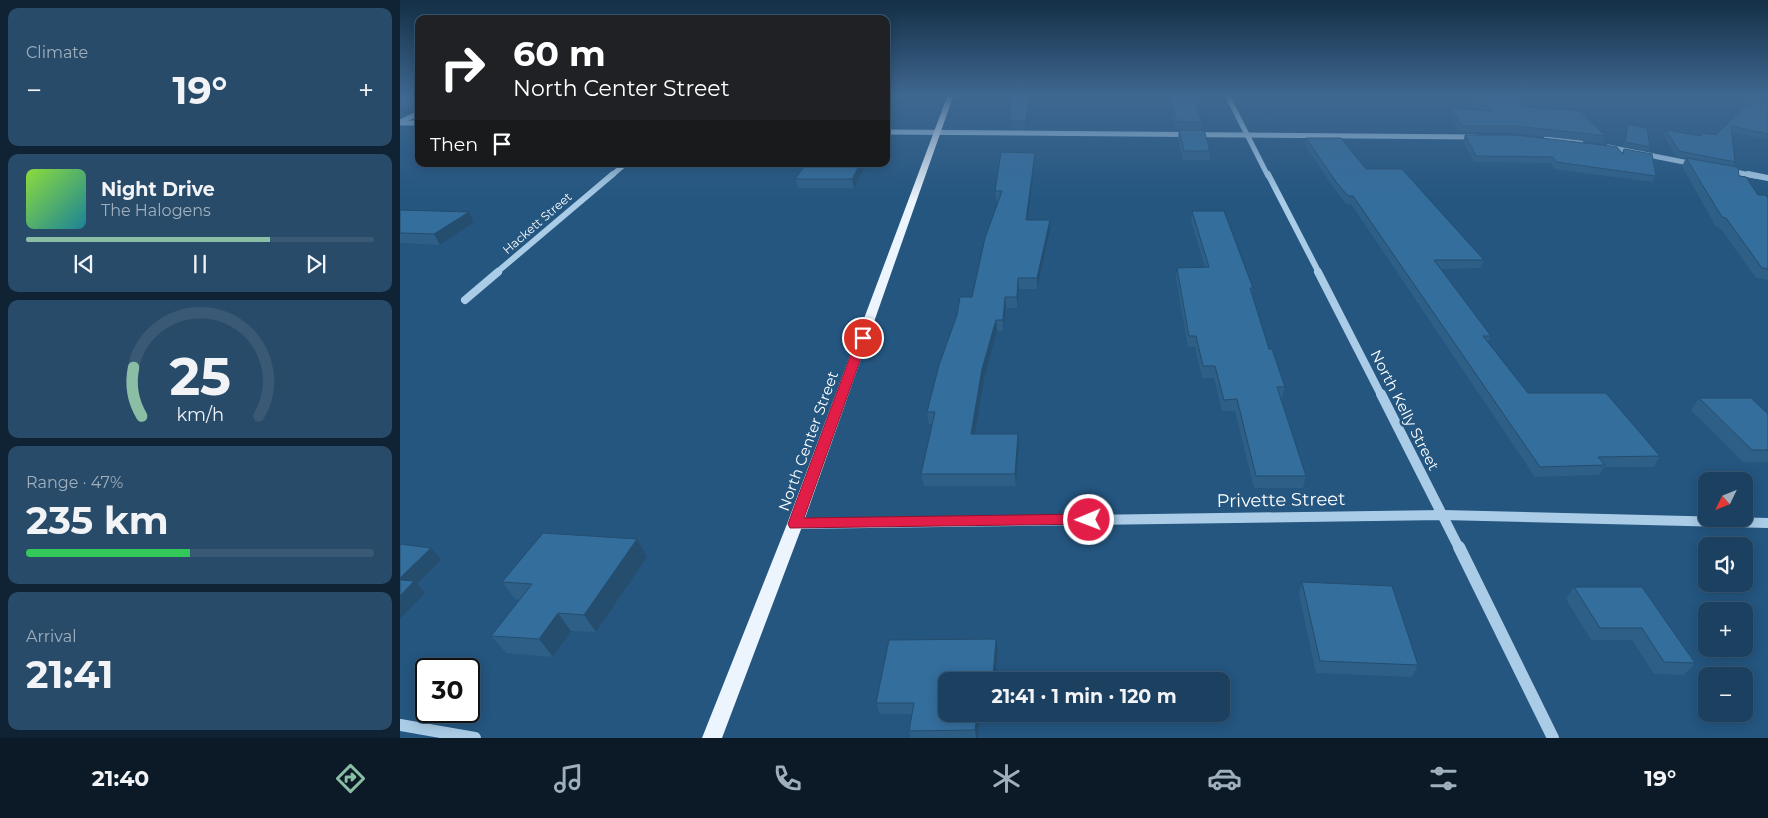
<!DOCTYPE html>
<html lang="en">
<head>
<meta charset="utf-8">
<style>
	:root { --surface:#1b4060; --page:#284b69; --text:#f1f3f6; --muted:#a0afbd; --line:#395975; --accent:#8abfa5 }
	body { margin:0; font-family:Montserrat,sans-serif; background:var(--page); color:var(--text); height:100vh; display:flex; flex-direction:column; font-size:19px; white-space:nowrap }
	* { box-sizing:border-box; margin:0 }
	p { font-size:16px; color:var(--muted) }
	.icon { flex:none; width:28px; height:28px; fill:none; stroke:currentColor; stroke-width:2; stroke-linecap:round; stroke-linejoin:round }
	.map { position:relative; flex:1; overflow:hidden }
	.drawer { display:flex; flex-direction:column; gap:8px; padding:8px; background:#0f2335; width:400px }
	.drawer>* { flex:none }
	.banner { position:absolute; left:15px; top:15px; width:475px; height:152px; border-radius:10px; box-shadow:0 2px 12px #0003,0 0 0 1px var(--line); background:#202124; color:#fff; overflow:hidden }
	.needle { width:32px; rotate:227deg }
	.tools { position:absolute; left:1298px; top:472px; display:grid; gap:10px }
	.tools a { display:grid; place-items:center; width:55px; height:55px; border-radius:10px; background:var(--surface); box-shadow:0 2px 12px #0003,0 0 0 1px var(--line); font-size:25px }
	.speed { position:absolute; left:15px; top:658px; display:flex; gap:10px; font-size:25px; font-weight:700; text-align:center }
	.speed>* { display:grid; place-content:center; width:65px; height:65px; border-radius:50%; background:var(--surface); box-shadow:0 2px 12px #0003,0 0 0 1px var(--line); line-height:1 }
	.speed .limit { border:2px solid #111; border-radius:8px; background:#fff; color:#111 }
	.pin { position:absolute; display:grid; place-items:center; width:42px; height:42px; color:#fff; margin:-21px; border:2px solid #fff; border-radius:50%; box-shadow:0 1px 5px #0007 }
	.me { position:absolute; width:55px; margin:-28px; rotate:269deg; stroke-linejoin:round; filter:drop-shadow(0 0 4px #0008) }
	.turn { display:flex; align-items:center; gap:18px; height:105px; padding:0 15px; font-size:22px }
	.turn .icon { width:65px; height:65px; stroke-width:2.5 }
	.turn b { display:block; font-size:35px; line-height:42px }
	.then { display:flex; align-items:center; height:48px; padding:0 15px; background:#0003; gap:10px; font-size:19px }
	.big { font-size:38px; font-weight:700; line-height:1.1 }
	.drawer .widget { flex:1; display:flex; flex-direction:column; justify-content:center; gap:8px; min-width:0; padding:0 18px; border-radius:10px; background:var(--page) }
	.drawer .dial { align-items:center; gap:0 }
	.dial svg { height:130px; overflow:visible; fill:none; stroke:var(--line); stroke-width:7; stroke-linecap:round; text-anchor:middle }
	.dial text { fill:var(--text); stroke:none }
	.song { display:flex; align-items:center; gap:15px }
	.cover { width:60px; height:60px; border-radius:8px; background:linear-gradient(135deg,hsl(90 70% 55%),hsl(190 70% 35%)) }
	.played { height:5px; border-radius:2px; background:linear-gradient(90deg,var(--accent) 70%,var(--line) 70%) }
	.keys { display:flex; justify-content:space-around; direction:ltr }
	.heat { display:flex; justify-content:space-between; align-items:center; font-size:28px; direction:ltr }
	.charge { height:8px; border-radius:4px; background:linear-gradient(90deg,#34c759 47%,var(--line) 0) }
	.trip { position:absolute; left:538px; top:672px; width:292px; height:50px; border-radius:10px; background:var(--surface); box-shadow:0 2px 12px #0003,0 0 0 1px var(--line); font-weight:700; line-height:50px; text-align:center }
	.tabs { display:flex; height:80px; justify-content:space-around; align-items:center; background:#0b1a26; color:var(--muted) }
	.tabs .icon { width:35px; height:35px }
	.tabs .on { color:var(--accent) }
	.tabs b { font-size:22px; color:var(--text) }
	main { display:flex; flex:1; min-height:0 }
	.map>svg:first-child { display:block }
</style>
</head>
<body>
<main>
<section class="drawer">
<div class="widget"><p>Climate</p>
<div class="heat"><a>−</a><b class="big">19°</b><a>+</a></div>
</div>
<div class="widget">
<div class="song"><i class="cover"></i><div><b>Night Drive</b><p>The Halogens</p></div></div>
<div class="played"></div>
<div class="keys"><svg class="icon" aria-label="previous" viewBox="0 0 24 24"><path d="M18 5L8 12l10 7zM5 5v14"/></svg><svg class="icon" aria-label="pause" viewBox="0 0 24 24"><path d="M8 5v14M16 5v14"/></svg><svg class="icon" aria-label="next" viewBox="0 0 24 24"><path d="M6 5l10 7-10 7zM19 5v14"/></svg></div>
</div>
<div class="widget dial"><svg viewBox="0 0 100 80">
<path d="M14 69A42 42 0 1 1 86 69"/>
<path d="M14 69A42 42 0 0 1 9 39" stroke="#8abfa5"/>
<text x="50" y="56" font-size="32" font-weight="700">25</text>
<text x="50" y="72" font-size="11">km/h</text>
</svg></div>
<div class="widget"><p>Range · 47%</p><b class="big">235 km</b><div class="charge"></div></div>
<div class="widget"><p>Arrival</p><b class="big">21:41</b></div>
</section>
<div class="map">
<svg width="1368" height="738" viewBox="0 0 1368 738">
	<rect width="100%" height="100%" fill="#245680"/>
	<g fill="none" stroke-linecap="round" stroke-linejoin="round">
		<g stroke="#aacce7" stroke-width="5">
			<polyline points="828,97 868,176"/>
			<polyline points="0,122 19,113"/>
			<polyline points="2,123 19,123"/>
			<polyline points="486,132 1076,137"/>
			<polyline points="1146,139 1181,143"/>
			<polyline points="1208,147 1294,164"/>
			<polyline points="1326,170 1355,176"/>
			<polyline points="211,176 225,164"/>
		</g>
		<g stroke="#aacce7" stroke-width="6">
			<polyline points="868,174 919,273"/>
			<polyline points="1348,174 1368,178"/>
			<polyline points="96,273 213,174"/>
		</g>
		<g stroke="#aacce7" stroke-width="8">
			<polyline points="918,272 981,395"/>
			<polyline points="65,300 98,272"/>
		</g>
		<g stroke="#aacce7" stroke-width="10">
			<polyline points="981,394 1059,548"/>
			<polyline points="395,524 1043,515 1368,523"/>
		</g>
		<g stroke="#aacce7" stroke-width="12">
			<polyline points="1059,547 1153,738"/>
			<polyline points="0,725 75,738"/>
		</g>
		<polygon fill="#ecf4fd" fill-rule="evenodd" points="547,97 553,97 403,524 322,738 302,738 387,524"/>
	</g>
	<g fill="#2d5f87">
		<polygon points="0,97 19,97 19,109 4,115 0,115"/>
		<polygon points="610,97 631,97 626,129 611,129"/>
		<polygon points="771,97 802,122 801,130 776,130 770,104"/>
		<polygon points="1066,97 1111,97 1124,107 1206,136 1203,143 1114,133 1059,132 1050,114 1052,108 1083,110"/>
		<polygon points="1368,104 1368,136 1365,139 1331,132 1335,162 1332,166 1339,176 1358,195 1368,198 1368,280 1356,278 1320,228 1316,227 1282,166 1286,158 1276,156 1264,135 1266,130 1300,136 1301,133 1316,135"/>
		<polygon points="1228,124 1250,147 1248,151 1223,146 1227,129"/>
		<polygon points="779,130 810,151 810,160 783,160 778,139"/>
		<polygon points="1065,135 1222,153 1224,149 1256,176 1253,182 1154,169 1151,163 1074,162 1063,141"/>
		<polygon points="906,138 966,169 1084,260 1080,268 1041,269 1091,336 1088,342 1128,393 1260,456 1254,467 1204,467 1199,475 1135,477 951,204 946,204 935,190 905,145"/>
		<polygon points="635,153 635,162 627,220 650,220 650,230 637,289 619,289 617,308 606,308 603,331 597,331 584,380 575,434 618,434 619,446 616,486 524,486 521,474 532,424 529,424 527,412 572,297 598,201 596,201 595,191"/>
		<polygon points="467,164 454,188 398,188 395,179"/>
		<polygon points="0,211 69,212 74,222 40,245 0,243"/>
		<polygon points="792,211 853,288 852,294 869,349 885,387 882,398 881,398 906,476 903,488 854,488 835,411 822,411 814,378 802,378 795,347 788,347 776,278 777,268 805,267 791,221"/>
		<polygon points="1299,398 1368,414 1368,462 1343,462 1291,410"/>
		<polygon points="237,539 247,557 196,632 171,631 153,657 106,653 91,636 119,600 115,599 102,582"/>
		<polygon points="902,582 1018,665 1012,677 916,673 899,594"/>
		<polygon points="1174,587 1242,587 1295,663 1284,675 1254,674 1232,640 1191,640 1166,599"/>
		<polygon points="598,651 595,681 546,681 546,714 580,714 578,738 511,738 509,731 512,714 480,714 476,703"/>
	</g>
	<g fill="#244d6e">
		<polygon points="630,97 631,97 626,129 626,121"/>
		<polygon points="16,103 19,109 4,115 1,110"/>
		<polygon points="492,106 493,114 486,128 486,117"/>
		<polygon points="635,153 635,162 626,229 626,220"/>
		<polygon points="460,164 467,164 454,188 452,179"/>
		<polygon points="69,212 74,222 40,245 34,234"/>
		<polygon points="650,220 650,230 637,289 637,278"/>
		<polygon points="618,278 619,289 617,308 617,297"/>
		<polygon points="605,297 606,308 603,331 603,320"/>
		<polygon points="596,320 597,331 584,380 573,446 571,434 582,369"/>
		<polygon points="618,434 619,446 616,486 615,474"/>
		<polygon points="237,539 247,557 196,632 184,615"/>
		<polygon points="31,548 41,560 17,584 25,593 0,619 0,578"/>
		<polygon points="158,613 171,631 153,657 139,639"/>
		<polygon points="596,639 598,651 595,681 594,681 593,677"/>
		<polygon points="577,714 580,714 578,738 576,738 575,730"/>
	</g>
	<g fill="#346e9d" stroke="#244d6e">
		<polygon points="0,97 19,97 19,105 16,103 0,110"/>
		<polygon points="610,97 630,97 626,121 610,121"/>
		<polygon points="771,97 794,97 802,122 777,122"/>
		<polygon points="1076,97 1111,97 1124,107 1180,111 1206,136 1116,126 1061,126 1052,108 1093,111"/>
		<polygon points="1351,100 1368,104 1368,134 1331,126 1335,162 1279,151 1266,130 1301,136 1301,133 1316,135"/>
		<polygon points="486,106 492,106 486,117"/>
		<polygon points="1228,124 1247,128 1250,147 1225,142"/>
		<polygon points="779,130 804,130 810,151 784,151"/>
		<polygon points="1065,135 1115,135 1211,146 1217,147 1223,154 1224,149 1252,154 1256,176 1156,162 1153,157 1076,156"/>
		<polygon points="906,138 941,138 966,169 1002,169 1084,260 1034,260 1091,336 1083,336 1128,393 1206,393 1260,456 1198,457 1205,465 1140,467 953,196 948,196 936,182"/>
		<polygon points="601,152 635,153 626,220 650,220 637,278 618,278 617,297 605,297 603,320 596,320 582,369 571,434 618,434 615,474 521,474 535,412 527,412 539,365 557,315 560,297 572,297 585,238 602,191 595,191"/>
		<polygon points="1286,158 1338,167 1339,176 1346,177 1358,195 1365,195 1368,198 1368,269 1362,268 1326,218 1322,217"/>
		<polygon points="406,164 460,164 452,179 395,179"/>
		<polygon points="0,210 69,212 34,234 0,233"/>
		<polygon points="792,211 824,211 853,288 850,288 869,349 872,349 885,387 877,387 906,476 856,476 837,399 824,400 815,366 803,366 796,336 789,336 777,268 809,267"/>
		<polygon points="1299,398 1351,398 1368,414 1368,450 1352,450"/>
		<polygon points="143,533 237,539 184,615 158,613 139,639 91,636 132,584 102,582"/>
		<polygon points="0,544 31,548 0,578"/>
		<polygon points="0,580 14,581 0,596"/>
		<polygon points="902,582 992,586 1018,665 920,661"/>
		<polygon points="1174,587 1242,587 1295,663 1264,662 1242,628 1200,628"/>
		<polygon points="596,639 593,677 580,678 580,681 546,681 546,714 577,714 575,730 509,731 514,703 476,703 489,640"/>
	</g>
	<linearGradient id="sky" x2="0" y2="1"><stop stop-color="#142f46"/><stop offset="0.48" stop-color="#3f6891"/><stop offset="1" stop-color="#3f6891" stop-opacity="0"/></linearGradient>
	<rect width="1368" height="200" fill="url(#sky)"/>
	<polygon fill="#e11d48" stroke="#92132f" points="463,334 468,338 404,518 689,514 694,516 697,520 694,524 390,528 388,524 457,338"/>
	<g text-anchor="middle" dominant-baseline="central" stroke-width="5" stroke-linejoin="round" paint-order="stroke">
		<g font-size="12" fill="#fff" stroke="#245680">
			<text transform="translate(137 223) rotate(-41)">Hackett Street</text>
		</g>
		<g font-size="15" fill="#fff" stroke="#245680">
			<text transform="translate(1005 410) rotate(63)">North Kelly Street</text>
			<text transform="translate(408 441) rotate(-70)">North Center Street</text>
		</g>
		<g font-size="18" fill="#fff" stroke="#245680">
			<text transform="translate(881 500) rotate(-1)">Privette Street</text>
		</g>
	</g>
</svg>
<div class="tools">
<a><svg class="needle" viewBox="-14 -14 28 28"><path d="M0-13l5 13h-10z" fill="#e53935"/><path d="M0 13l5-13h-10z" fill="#a0afbd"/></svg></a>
<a><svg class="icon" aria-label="sound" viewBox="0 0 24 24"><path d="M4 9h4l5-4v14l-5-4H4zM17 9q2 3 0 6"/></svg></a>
<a>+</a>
<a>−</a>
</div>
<div class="speed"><div class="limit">30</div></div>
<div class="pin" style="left:463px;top:338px;background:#d93025"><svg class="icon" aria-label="arrive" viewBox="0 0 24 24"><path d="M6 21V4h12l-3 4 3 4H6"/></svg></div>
<svg class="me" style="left:689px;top:520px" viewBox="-20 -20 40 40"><circle r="17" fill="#e11d48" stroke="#fff" stroke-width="3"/><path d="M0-11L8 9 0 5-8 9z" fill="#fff"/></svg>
<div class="trip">21:41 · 1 min · 120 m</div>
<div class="banner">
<div class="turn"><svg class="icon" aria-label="right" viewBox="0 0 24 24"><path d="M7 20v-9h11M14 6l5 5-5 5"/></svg><div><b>60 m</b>North Center Street</div></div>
<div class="then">Then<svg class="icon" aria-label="arrive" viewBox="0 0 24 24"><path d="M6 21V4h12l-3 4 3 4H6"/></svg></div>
</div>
</div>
</main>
<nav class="tabs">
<b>21:40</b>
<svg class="icon on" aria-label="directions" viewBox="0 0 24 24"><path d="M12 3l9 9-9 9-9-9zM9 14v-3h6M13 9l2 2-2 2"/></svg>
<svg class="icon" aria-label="music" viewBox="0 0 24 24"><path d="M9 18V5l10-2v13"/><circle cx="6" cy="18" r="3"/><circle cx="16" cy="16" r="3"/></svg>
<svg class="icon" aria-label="phone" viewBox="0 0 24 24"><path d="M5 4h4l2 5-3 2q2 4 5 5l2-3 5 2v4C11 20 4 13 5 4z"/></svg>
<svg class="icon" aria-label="climate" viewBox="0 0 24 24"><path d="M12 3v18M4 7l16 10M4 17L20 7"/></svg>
<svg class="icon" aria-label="car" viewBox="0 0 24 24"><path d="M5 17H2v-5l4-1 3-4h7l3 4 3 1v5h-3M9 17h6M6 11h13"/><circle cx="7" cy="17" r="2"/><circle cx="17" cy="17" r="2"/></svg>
<svg class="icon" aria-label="filters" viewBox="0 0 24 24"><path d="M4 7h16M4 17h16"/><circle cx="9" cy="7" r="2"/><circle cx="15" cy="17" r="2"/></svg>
<b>19°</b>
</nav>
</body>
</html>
